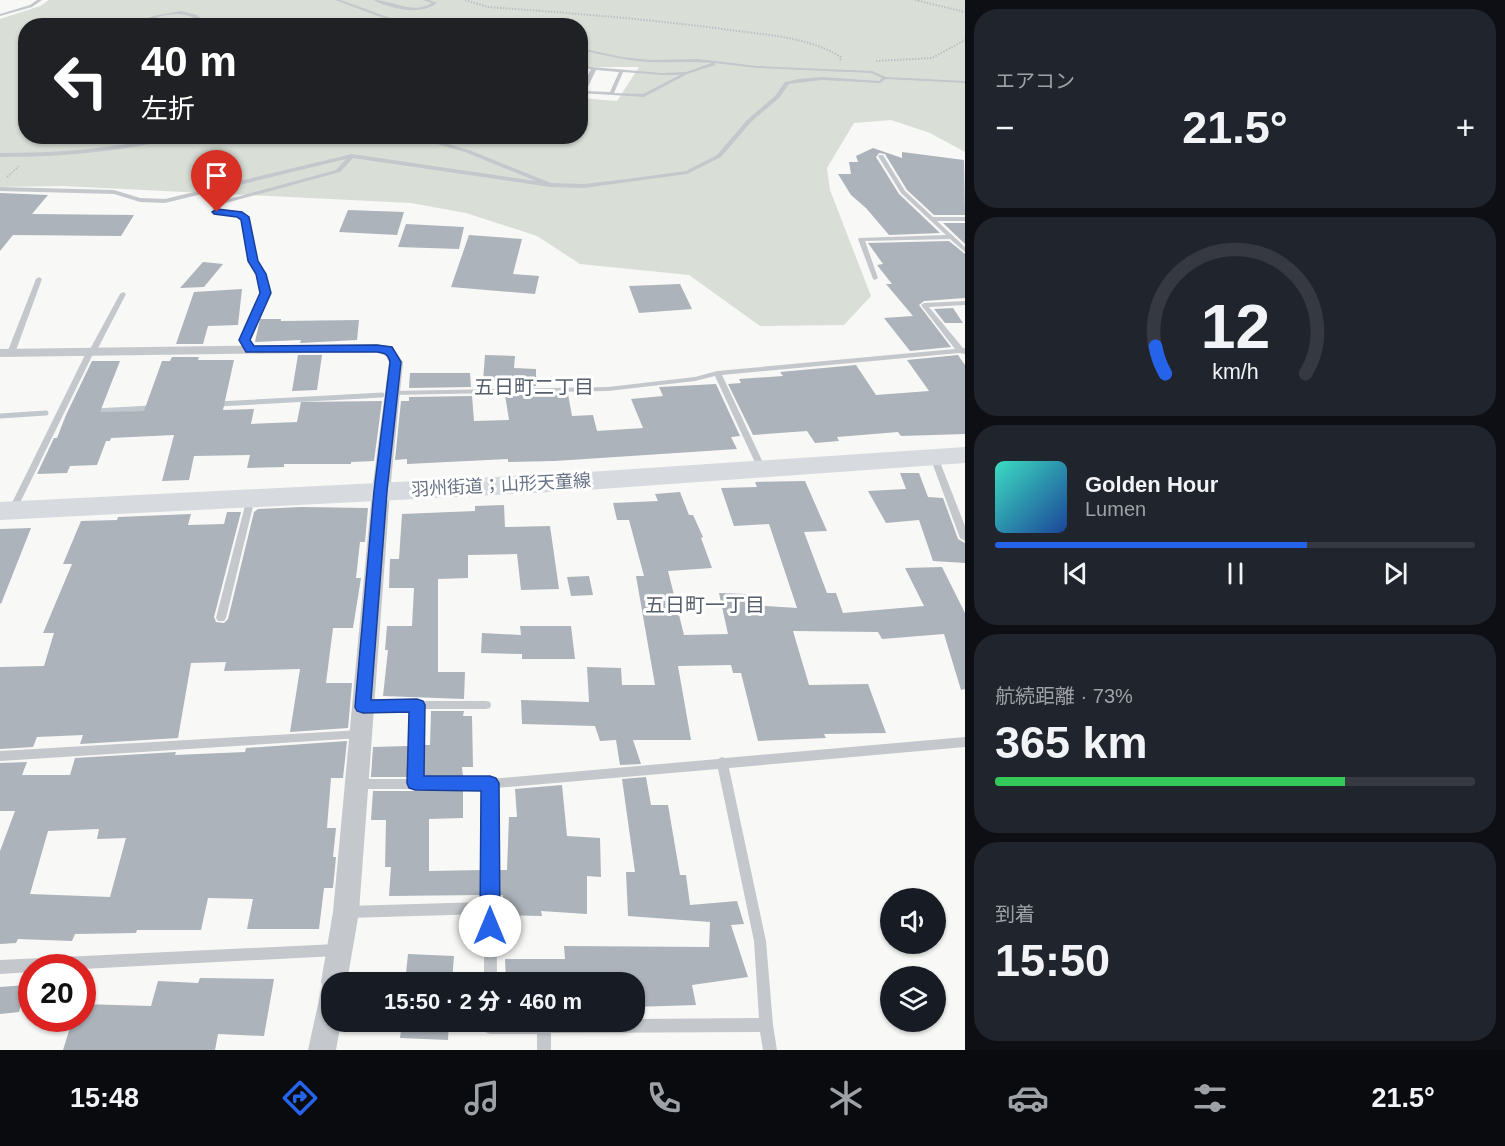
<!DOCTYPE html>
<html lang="ja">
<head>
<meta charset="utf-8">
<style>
	:root { --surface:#171b24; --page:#20242c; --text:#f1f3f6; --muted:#9ea1a6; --line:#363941; --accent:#2563eb }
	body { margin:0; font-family:Arial,"Noto Sans JP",sans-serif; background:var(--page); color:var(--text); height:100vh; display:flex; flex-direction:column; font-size:22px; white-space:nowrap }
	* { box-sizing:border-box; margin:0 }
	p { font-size:20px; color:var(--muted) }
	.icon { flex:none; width:33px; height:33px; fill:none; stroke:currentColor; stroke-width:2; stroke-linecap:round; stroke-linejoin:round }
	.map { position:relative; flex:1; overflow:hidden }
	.sheet { display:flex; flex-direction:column; gap:9px; padding:9px; background:#0d0f14; width:540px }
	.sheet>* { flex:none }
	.banner { position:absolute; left:18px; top:18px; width:570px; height:126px; border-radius:24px; box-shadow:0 2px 4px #0004; background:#202124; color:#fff; overflow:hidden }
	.tools { position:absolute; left:880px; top:888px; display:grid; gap:12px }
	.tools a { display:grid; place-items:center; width:66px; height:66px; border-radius:50%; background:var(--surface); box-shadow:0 2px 4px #0004; font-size:30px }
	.speed { position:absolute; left:18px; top:954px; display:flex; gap:12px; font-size:30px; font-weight:700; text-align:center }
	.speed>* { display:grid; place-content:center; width:78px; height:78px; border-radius:50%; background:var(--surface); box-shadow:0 2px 4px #0004; line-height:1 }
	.speed .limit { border:9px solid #d22; background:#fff; color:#111 }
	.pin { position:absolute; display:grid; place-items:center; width:51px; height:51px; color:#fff; margin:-62px -26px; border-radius:50% 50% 50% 0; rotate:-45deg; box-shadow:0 0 6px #0007 }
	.pin .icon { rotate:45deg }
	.me { position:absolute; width:66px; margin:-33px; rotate:0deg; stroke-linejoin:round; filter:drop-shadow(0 0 4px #0008) }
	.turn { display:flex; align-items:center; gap:21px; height:126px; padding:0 24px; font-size:27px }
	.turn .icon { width:78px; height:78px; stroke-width:2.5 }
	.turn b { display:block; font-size:42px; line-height:51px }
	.big { font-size:45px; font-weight:800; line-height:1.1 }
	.sheet .tile { flex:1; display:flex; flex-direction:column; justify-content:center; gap:9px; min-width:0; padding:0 21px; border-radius:24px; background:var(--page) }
	.sheet .dial { align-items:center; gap:0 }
	.dial svg { height:156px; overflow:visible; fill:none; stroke:var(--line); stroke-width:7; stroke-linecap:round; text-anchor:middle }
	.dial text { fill:var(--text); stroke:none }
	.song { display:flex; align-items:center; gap:18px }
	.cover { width:72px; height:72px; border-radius:9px; background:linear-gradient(135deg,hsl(170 70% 55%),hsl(220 70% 35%)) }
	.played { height:6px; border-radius:3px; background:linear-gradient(90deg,var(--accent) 65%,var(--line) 65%) }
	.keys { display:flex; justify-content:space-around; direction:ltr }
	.heat { display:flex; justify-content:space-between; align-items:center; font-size:33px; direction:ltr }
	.charge { height:9px; border-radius:4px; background:linear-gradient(90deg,#34c759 73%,var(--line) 0) }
	.trip { position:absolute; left:321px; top:972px; width:324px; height:60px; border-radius:24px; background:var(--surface); box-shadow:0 2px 4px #0004; font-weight:800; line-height:60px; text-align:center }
	.tab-bar { display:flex; height:96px; justify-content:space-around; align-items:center; background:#090b0e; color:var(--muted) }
	.tab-bar .icon { width:42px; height:42px }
	.tab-bar .selected { color:var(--accent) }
	.tab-bar b { font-size:27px; color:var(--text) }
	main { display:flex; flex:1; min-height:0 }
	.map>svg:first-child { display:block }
</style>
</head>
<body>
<main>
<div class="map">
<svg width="965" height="1050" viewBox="0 0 965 1050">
	<rect width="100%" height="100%" fill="#f8f8f6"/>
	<path fill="#d9dfd7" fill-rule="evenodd" d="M 49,0 L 965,0 L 965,152 L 930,133 L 891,120 L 854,123 L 827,168 L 830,190 L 871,296 L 844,325 L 760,326 L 689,275 L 580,264 L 537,236 L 466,213 L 411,203 L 62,186 L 0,187 L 0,19 L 40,6 ZM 26,26 L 580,26 L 581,67 L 639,67 L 617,101 L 580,98 L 580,136 L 26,136 Z"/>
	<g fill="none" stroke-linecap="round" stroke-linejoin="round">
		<g stroke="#c0c7cd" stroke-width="5">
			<polyline points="218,404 382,395"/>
			<polyline points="95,411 151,408"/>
			<polyline points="0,416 46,413"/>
		</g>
	</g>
	<g fill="#adb3ba" fill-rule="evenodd">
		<polygon points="873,148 902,158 902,152 964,160 965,215 934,215 907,190 885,154 879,153 876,157 899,194 940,233 889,235 866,208 851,195 838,174 851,174 849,162 858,162 856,156"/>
		<polygon points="0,193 48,195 32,214 134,215 121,236 13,235 0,251"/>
		<polygon points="348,210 404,212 397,235 339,232"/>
		<polygon points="943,223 965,223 965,244"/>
		<polygon points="406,224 464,227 459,249 398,247"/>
		<polygon points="469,235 522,239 513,274 539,276 535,294 451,287"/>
		<polygon points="949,241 965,254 965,298 924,301 919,305 951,347 910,351 884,318 913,316 886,284 892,284 877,265 883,264 868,243"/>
		<polygon points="203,262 223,264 204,287 180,288"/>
		<polygon points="680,284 692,309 639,313 629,286"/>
		<polygon points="242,289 238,325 208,326 203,344 176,344 194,292"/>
		<polygon points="953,308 963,323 945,323 934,309"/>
		<polygon points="260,319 281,319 281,321 359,320 357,340 300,343 301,340 255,342"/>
		<polygon points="298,355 322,355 317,390 292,391"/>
		<polygon points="485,355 515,356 514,368 536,369 536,386 504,387 503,381 483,381"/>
		<polygon points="958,355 965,365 965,434 901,436 898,432 837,437 839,441 815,443 807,431 753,435 728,384 741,383 739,379 783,376 780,372 856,365 876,395 929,391 907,360"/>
		<polygon points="172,357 199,357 198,360 234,360 223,410 254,409 251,424 297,422 301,402 382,401 374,461 351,462 351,464 284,464 284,467 247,468 250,455 194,456 189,480 162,481 174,435 111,438 110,441 106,441 97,465 70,466 67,473 37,474 54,438 57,438 66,415 92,361 120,361 100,412 144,411 162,361 170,361"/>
		<polygon points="410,373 470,373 471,387 409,388"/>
		<polygon points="716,384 740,436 731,437 737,449 555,461 508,462 508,459 407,464 407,459 395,460 401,401 409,401 409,397 472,396 474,421 509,420 505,395 568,394 572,416 593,415 597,431 643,428 631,399 663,396 659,387"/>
		<polygon points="900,473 919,473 928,497 943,498 958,539 965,543 965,563 933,561 919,520 886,523 868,491 906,489"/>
		<polygon points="805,481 827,531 804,532 827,593 836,593 843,613 924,606 905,568 942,567 965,613 965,689 961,690 944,634 882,639 878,632 793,631 809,685 868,684 886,733 824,734 826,738 758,741 741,673 733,673 731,665 678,666 691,740 633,740 641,764 620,765 616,740 600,741 595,726 522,724 521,700 589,702 587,667 621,668 622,685 655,685 636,576 644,576 629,520 617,520 613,503 658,501 655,494 680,492 689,515 693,515 703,537 701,538 712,568 668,571 684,635 728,634 719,593 746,594 748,605 797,608 769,524 734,526 721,488 757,487 755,482"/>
		<polygon points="504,505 505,527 550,526 559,589 521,590 517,554 468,555 468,578 438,579 438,672 465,672 464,699 383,696 388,650 385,650 387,626 412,626 414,588 389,588 390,559 399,559 402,514 475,511 475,506"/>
		<polygon points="301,507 368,508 365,542 360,542 356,578 361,578 353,628 333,628 326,683 352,683 348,728 290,732 300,669 224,671 226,662 191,663 178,738 80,744 83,735 37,737 33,747 0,749 0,667 44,666 54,633 43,633 72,564 63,564 81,521 117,520 118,517 191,514 188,525 224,524 227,512 241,512 214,617 216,622 224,623 228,619 254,512 258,509"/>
		<polygon points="31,528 1,604 0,603 0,529"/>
		<polygon points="589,576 593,595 571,596 567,577"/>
		<polygon points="520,626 571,626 575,659 522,659 522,654 481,653 482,633 521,635"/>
		<polygon points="431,711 464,711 463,716 472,716 473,767 462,767 463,777 423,777 424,745 430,745"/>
		<path d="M 347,741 L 343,778 L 331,778 L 327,828 L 336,828 L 333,857 L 336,857 L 333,888 L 324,888 L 319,929 L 247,929 L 253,899 L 208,898 L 201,930 L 137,930 L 136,933 L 75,934 L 72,941 L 18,939 L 16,943 L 0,944 L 0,851 L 15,811 L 0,811 L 0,763 L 27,762 L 22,775 L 70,775 L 75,758 L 176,752 L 175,755 L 245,752 L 246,748 ZM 99,829 L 97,839 L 126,838 L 110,897 L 30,894 L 48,831 Z"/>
		<polygon points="408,746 407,777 371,777 373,747"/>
		<polygon points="646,777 651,805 668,805 680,875 686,875 690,905 737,901 744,924 731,925 748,977 692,985 696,1005 634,1007 634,982 506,982 505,959 565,959 564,946 709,947 710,922 628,916 626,872 635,872 622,779"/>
		<polygon points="562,785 567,836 600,838 601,877 587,876 587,914 541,911 542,916 502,915 503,895 499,895 499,870 507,870 509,817 517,817 515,789"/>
		<polygon points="373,791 463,791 463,818 429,819 429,871 482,870 482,895 389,896 391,867 385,867 386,820 371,820"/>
		<polygon points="408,954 454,956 452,982 405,982"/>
		<polygon points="200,978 274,979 264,1036 218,1034 215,1050 63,1050 73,1018 82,1018 82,1004 151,1006 158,981 198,983"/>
		<polygon points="26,985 19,1012 0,1014 0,987"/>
		<polygon points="402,1022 449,1022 448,1040 400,1038"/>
	</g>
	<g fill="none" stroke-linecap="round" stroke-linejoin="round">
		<g stroke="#bebfc2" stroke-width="2" stroke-dasharray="1.5 1.5" stroke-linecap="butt">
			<path d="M 465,0 L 488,7 C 569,13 650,19 730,30 C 768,35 808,37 841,57 L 840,62"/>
			<polyline points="915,0 965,12"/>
			<polyline points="876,61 932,58 965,40"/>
			<polyline points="7,177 19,166"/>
		</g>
		<g fill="#c4c7cb" fill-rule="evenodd">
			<polygon points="37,0 42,0 32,7 0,16 0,14 30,5"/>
			<polygon points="335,0 341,0 412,26 405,26"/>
			<path d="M 373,0 C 393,0 412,15 432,3 L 423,0 L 429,0 L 437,3 C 420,16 391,9 373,0 Z"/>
			<path d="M 181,11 L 197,15 L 209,26 L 204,26 C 189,9 168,13 149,20 C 142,23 137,26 130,26 L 153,16 Z"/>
			<path d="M 580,48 L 622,57 L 651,60 L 698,59 L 757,66 L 872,71 L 886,77 L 965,81 L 965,83 L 886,79 L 880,83 L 822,80 L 789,84 L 779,98 L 751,122 L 721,157 L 687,174 L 584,188 L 550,187 L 353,158 L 340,172 L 226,203 L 218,209 L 219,210 L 241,213 L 248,219 L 256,261 L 264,274 L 269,293 L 249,340 L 254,350 L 250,352 L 247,352 L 241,340 L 263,293 L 258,274 L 250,261 L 242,220 L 237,216 L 215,213 L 212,208 L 222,201 L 336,170 L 346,159 L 165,203 L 140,202 L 114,194 L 0,191 L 0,187 L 114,190 L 140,198 L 165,199 L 352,154 L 536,181 L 465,152 L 410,136 L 420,136 L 469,150 L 551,183 L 584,184 L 627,179 L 686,171 L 717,155 L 747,120 L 775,96 L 785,82 L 799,79 L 822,77 L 879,81 L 882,78 L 871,73 L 757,68 L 715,63 L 715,65 L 687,74 L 644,97 L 580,93 L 580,91 L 591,69 L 580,68 L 580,66 L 662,73 L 686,72 L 712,63 C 691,61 671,63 650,62 C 627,61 604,55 580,50 ZM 596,70 L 619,72 L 610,92 L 586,91 ZM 623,72 L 662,75 L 680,75 L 643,94 L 614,93 Z"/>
			<path d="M 168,136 L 179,136 C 167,141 152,143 139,146 C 93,154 46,157 0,157 L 0,153 C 57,153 112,149 168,136 Z"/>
			<polygon points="879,155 883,155 905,191 933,217 965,217 965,221 937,221 965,247 965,252 950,239 865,241 878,278 875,280 873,279 858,239 859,238 946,235 901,193 878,156"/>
			<polygon points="39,277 42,279 15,353 14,355 8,355 7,353 36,279"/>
			<polygon points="123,292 126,294 96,352 93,354 16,511 15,513 9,513 8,511 86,353 89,351 120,294"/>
			<polygon points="965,301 965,305 929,307 963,348 965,348 965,354 959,353 722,375 766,469 762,472 758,469 715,376 695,381 608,391 392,395 388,393 392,391 608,387 695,377 717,371 955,349 921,305 924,303"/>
			<polygon points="934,454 938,457 965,526 965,541 960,538 930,457"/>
			<polygon points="251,495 255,498 226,618 224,621 218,621 216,618 247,498"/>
			<polygon points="417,701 486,701 490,702 491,705 490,708 486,709 422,709 421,779 490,779 718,759 722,757 725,758 965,737 965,747 729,768 766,941 773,1025 777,1050 763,1050 760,1032 551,1033 551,1050 537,1050 537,1034 490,1034 485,1032 483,1027 483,1022 634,1022 634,1019 759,1018 754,941 718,769 496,788 497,982 484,982 484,914 348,918 344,916 342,912 344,908 348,906 484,902 484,789 357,789 353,787 351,784 353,781 357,779 409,779 412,709 363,711 359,710 358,707 359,704"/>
			<polygon points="360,730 364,731 366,734 364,737 360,738 0,761 0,751"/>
			<polygon points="336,944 341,946 343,950 341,954 336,956 82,969 82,968 32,968 32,972 0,974 0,960"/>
		</g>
		<polygon fill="#c4c7cb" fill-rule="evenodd" points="377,344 394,349 403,362 390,491 359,912 347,982 332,982 332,1022 341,1022 336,1050 308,1050 322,986 321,982 333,912 372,491 389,362 386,356 377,352 0,357 0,349"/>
		<polygon fill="#d7dadf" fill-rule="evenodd" points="965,447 965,463 573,491 0,520 0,502 573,473"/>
	</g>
	<path fill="#2563eb" stroke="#184099" stroke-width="1.5" d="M 217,209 L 242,212 L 249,217 L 258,261 L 266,274 L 271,293 L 250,340 L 254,346 L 377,345 L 392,347 L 401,362 L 387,491 L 371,700 L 417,699 L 423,701 L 425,705 L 424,776 L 490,776 L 496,778 L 499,783 L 500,926 L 497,933 L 490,936 L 483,933 L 480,926 L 481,791 L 415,790 L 409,788 L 407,783 L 409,712 L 363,713 L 357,711 L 355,707 L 374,491 L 390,362 C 388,354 385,353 377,352 L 246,352 L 239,340 L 260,293 L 256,274 L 248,261 L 241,220 L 237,217 L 214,214 L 212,212 Z"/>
	<g text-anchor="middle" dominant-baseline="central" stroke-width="6" stroke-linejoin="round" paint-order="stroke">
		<g font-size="18" fill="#687385" stroke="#fff">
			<text transform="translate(501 485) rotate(-3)">羽州街道；山形天童線</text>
		</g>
		<g font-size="20" fill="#565e6b" stroke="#fff">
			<text x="534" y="387">五日町二丁目</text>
			<text x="705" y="605">五日町一丁目</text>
		</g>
	</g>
</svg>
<div class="tools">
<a><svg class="icon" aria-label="sound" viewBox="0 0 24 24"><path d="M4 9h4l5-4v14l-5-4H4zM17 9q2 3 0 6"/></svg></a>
<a><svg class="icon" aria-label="layers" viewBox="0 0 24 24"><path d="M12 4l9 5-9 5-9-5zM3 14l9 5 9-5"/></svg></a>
</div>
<div class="speed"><div class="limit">20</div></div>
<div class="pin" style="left:217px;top:212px;background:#d93025"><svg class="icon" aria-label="arrive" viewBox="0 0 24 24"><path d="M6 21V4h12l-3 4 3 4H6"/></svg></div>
<svg class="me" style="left:490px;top:926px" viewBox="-20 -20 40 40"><circle r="19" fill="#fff"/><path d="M0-13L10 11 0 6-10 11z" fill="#2563eb"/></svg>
<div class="trip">15:50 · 2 分 · 460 m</div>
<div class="banner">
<div class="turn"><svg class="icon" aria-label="left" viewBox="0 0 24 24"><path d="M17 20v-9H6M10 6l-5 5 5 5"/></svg><div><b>40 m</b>左折</div></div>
</div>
</div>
<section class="sheet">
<div class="tile"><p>エアコン</p>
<div class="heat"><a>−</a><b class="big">21.5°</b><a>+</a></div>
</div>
<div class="tile dial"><svg viewBox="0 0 100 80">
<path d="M14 69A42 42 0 1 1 86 69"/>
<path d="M14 69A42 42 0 0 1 9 55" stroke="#2563eb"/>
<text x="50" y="56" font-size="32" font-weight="700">12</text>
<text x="50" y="72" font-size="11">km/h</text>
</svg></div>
<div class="tile">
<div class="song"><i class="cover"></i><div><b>Golden Hour</b><p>Lumen</p></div></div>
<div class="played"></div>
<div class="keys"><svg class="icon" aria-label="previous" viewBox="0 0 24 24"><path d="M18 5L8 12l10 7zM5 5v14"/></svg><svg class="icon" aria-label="pause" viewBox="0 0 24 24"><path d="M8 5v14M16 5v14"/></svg><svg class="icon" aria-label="next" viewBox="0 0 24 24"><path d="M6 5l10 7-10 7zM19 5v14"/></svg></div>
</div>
<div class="tile"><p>航続距離 · 73%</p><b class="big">365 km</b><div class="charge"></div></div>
<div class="tile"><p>到着</p><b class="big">15:50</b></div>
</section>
</main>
<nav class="tab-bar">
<b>15:48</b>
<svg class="icon selected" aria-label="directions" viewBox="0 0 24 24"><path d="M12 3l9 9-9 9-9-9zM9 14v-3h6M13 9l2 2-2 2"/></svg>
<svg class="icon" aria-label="music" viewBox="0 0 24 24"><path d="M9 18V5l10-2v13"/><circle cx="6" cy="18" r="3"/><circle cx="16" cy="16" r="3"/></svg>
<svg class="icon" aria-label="phone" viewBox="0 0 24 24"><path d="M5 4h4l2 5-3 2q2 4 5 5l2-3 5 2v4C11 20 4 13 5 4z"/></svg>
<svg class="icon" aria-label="climate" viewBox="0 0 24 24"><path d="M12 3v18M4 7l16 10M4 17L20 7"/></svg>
<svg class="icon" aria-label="car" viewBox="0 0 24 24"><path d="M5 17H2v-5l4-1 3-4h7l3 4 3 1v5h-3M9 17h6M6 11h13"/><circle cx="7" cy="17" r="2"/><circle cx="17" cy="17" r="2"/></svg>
<svg class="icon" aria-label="filters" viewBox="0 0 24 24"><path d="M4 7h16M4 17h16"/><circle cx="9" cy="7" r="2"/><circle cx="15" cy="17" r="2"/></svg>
<b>21.5°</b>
</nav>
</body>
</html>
